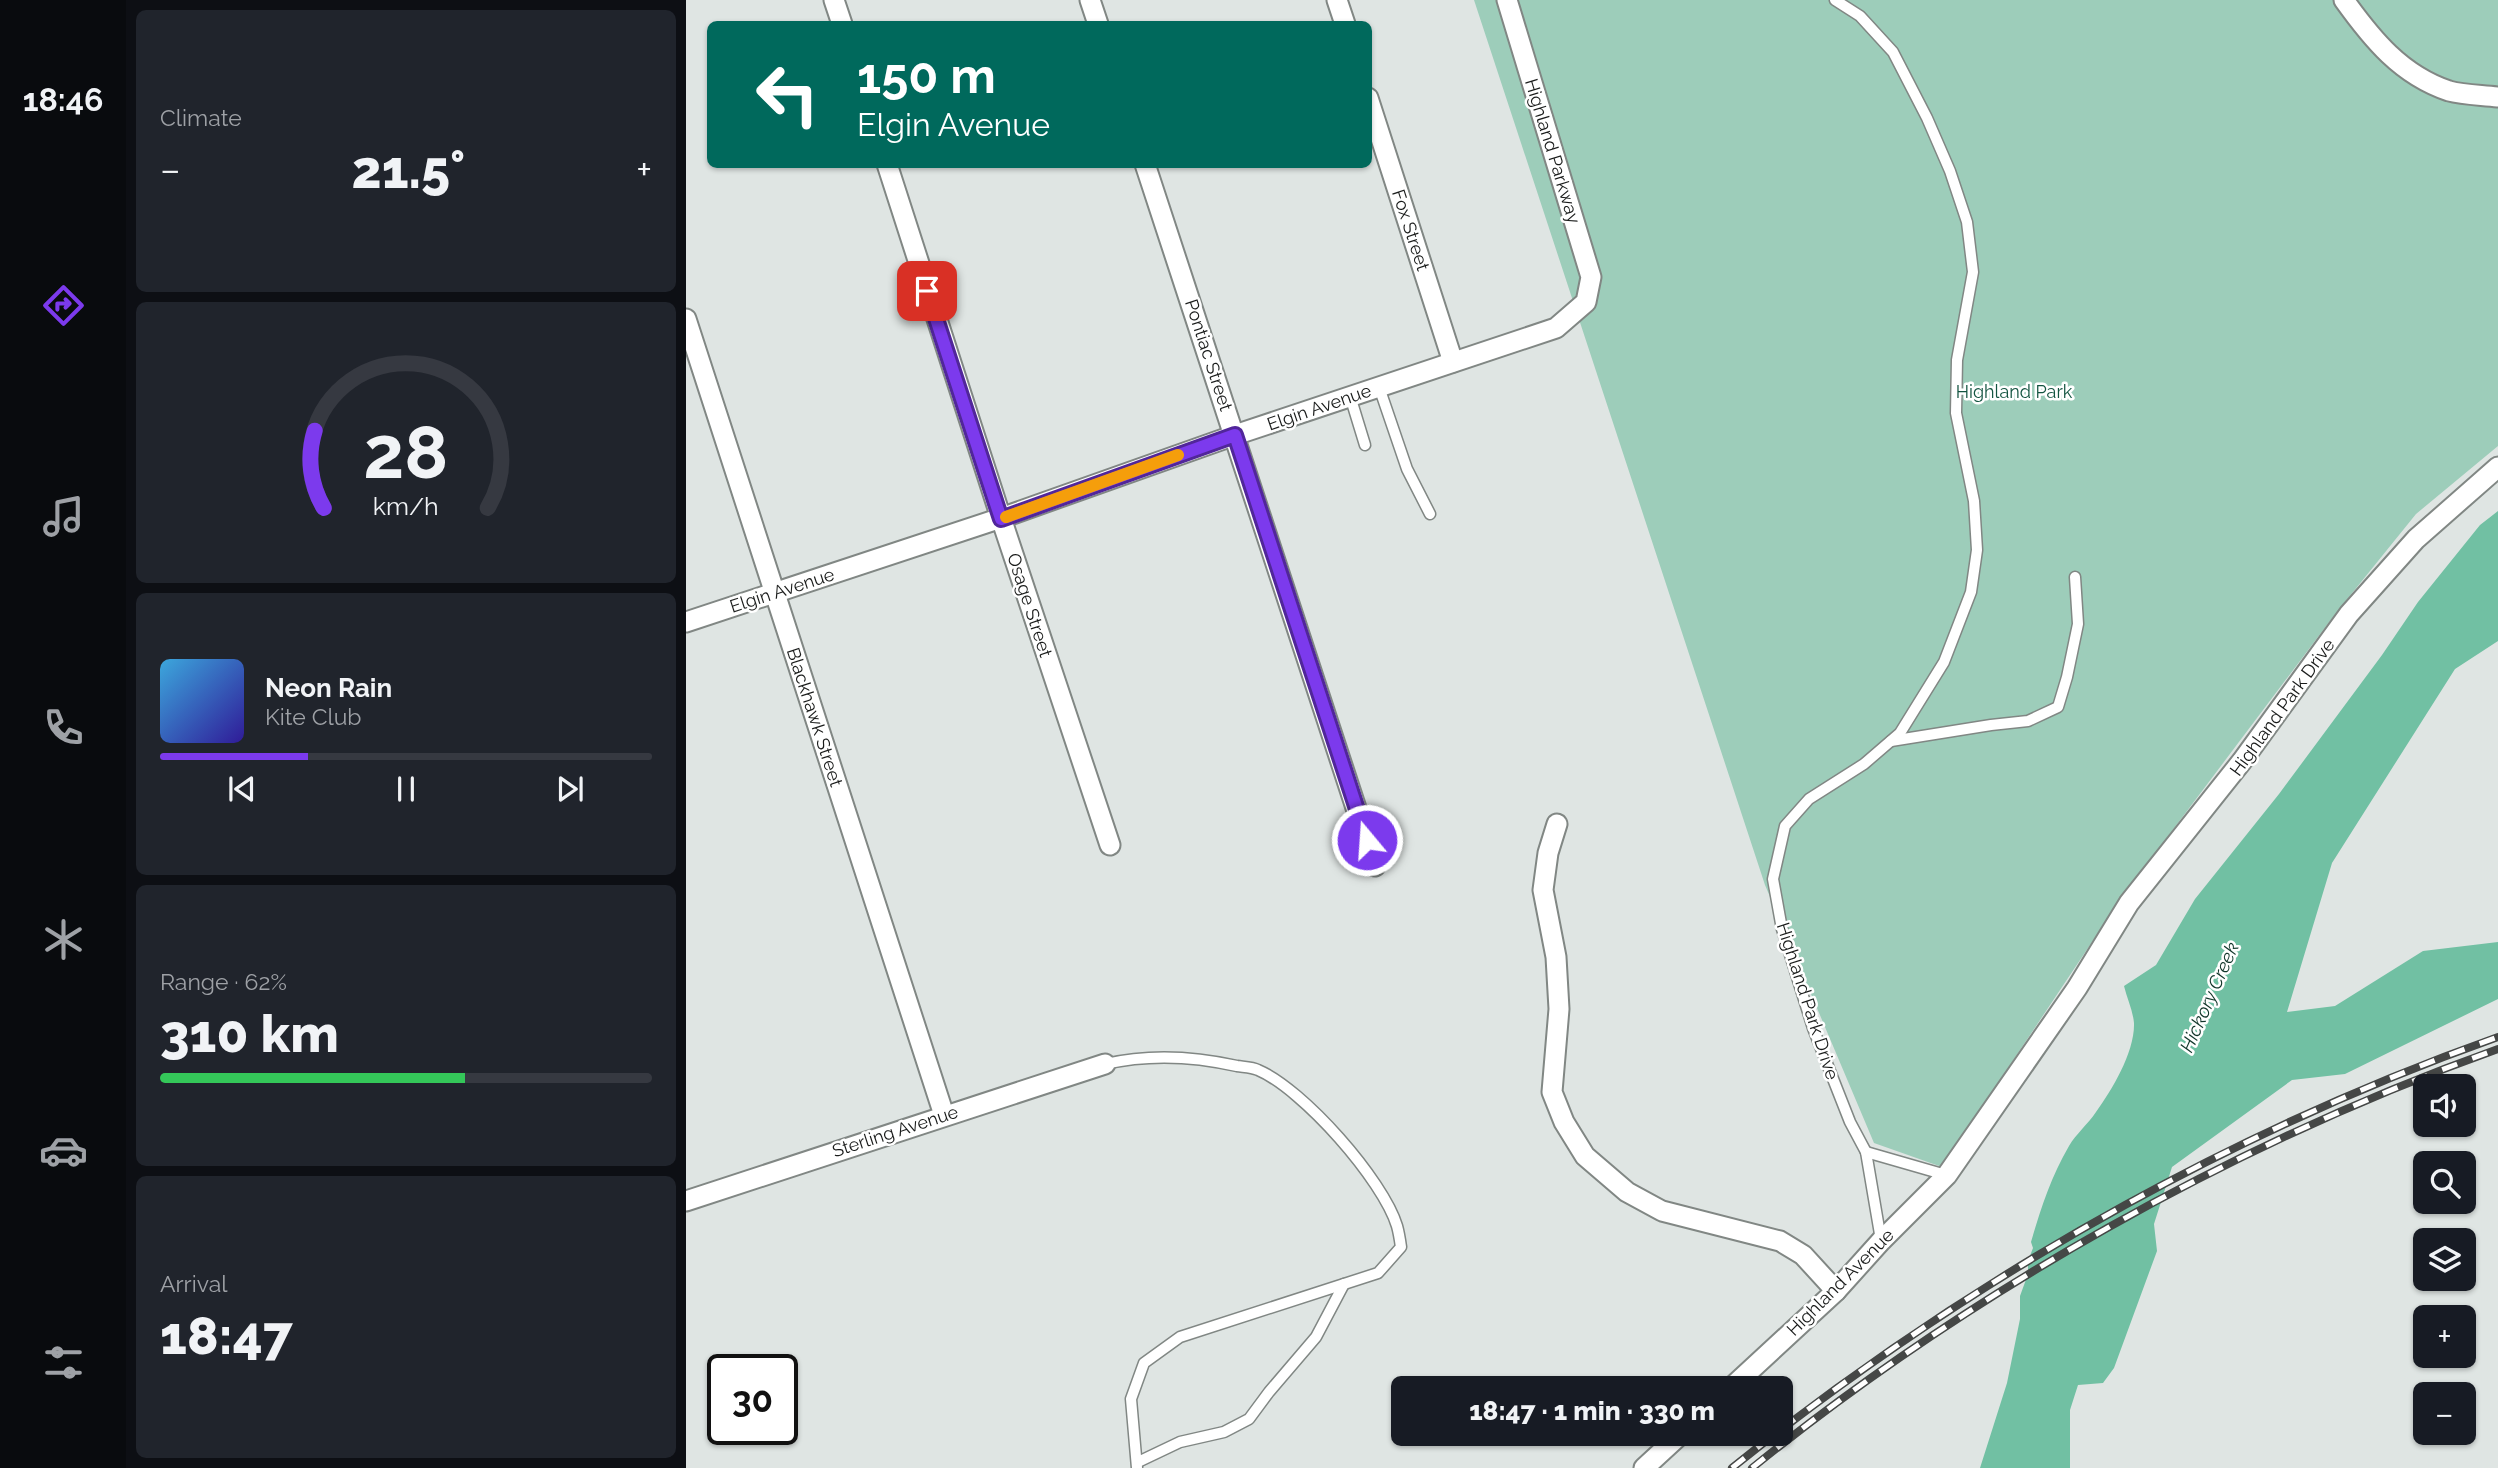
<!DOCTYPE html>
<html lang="en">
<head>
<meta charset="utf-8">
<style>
	:root { --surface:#171b24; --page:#20242c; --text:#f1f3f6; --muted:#9ea1a6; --line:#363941; --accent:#7c3aed }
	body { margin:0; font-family:Raleway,sans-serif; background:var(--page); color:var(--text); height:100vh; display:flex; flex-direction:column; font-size:26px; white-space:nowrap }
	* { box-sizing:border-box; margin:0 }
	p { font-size:23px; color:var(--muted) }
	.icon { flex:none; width:38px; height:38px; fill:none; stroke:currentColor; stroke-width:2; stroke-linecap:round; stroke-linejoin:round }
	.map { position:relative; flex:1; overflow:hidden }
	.drawer { display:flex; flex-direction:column; gap:10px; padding:10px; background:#0d0f14; width:560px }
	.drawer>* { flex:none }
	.hud { position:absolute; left:21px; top:21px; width:665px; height:147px; border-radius:10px; box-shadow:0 2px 5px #0004; background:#00695c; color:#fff; overflow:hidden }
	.buttons { position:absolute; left:1727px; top:1074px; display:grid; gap:14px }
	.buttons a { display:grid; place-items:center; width:63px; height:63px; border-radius:10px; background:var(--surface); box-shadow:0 2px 5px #0004; font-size:35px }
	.speed { position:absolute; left:21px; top:1354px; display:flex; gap:14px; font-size:35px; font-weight:700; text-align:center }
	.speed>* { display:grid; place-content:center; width:91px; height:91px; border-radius:50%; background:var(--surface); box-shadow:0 2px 5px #0004; line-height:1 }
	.speed .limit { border:4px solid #111; border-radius:10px; background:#fff; color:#111 }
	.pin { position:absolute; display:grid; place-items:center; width:60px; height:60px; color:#fff; margin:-30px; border-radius:14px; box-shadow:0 4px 10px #0006 }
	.me { position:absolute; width:77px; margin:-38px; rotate:342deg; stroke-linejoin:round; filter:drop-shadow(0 0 5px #0008) }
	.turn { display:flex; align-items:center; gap:24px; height:147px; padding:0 35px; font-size:32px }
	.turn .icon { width:91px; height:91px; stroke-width:2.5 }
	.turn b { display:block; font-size:49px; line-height:60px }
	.big { font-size:52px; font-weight:800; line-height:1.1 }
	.drawer .card { flex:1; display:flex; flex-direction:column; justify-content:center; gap:10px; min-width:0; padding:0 24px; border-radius:10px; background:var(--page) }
	.drawer .dial { align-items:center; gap:0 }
	.dial svg { height:182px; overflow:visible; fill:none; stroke:var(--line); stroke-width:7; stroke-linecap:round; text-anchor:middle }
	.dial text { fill:var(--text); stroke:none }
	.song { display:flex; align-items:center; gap:21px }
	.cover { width:84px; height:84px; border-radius:10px; background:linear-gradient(135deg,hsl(200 70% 55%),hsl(250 70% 35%)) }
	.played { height:7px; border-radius:4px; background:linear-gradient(90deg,var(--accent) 30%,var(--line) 30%) }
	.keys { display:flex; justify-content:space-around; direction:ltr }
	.heat { display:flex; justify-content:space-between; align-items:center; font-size:38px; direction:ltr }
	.charge { height:10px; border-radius:5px; background:linear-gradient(90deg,#34c759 62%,var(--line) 0) }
	.trip { position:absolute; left:705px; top:1376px; width:402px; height:70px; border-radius:10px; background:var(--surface); box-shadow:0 2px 5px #0004; font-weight:800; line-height:70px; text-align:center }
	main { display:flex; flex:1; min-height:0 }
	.dock { display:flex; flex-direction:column; width:126px; justify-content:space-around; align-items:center; background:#090b0e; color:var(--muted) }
	.dock .icon { width:49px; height:49px }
	.dock .current { color:var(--accent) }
	.dock b { font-size:32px; color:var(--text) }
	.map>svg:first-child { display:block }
</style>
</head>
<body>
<main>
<nav class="dock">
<b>18:46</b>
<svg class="icon current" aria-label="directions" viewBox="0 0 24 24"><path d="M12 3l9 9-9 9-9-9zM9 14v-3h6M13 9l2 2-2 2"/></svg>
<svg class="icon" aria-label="music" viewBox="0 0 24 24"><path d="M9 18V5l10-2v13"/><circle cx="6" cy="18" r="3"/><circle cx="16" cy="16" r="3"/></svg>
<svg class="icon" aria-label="phone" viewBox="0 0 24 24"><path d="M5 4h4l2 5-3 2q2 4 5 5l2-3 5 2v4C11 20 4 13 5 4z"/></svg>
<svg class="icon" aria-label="climate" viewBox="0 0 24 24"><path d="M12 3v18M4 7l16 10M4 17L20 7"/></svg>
<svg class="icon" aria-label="car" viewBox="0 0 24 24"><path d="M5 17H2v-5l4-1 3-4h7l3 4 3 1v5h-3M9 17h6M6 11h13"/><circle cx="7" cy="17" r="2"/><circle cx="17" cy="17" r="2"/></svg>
<svg class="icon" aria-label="filters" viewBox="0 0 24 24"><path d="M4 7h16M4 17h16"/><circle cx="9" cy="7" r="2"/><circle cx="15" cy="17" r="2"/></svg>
</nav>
<section class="drawer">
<div class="card"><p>Climate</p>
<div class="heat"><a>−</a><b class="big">21.5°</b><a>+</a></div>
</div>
<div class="card dial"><svg viewBox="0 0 100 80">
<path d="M14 69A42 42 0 1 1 86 69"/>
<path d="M14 69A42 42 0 0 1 10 35" stroke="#7c3aed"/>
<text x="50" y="56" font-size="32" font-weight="700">28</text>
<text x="50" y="72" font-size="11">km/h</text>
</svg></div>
<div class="card">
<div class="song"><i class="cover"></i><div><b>Neon Rain</b><p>Kite Club</p></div></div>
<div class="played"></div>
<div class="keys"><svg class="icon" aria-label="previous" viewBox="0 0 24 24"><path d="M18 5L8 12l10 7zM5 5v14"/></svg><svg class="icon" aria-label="pause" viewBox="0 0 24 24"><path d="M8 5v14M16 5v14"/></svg><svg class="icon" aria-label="next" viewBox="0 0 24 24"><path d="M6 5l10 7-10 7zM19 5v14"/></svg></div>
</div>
<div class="card"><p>Range · 62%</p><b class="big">310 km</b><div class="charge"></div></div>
<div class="card"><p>Arrival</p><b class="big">18:47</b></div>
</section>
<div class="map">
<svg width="1812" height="1468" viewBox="0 0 1812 1468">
	<rect width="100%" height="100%" fill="#dfe5e3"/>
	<polygon fill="#9dcdba" points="788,0 1812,0 1812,446 1730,514 1650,613 1434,900 1256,1167 1188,1143 1079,885"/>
	<path fill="#71c0a3" d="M 1812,511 L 1812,641 L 1769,669 L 1646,863 L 1601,1012 L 1649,1006 L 1737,951 L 1812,942 L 1812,999 L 1659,1074 L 1606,1080 L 1486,1167 L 1468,1224 L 1471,1251 L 1428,1368 L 1417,1383 L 1392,1385 L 1384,1410 L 1384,1468 L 1294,1468 L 1321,1383 L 1334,1319 L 1334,1296 L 1342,1274 L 1342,1261 L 1347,1248 L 1345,1242 C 1355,1208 1365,1177 1383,1146 C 1390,1134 1402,1124 1410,1112 C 1426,1090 1449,1052 1448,1023 C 1447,1011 1441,998 1438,986 L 1470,965 L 1509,899 L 1593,794 L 1696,655 L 1732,602 L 1794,525 Z"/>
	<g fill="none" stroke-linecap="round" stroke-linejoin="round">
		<g stroke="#818784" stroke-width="13">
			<g id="lane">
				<polyline points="1149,0 1174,16 1207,52 1241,118 1264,171 1281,222 1287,272 1271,360 1270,413 1288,501 1291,550 1285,592 1258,662 1214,733 1178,764 1123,799 1099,826 1087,879 1096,929 1127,1028 1164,1122 1180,1152 1195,1240"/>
				<polyline points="693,387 721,469 744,514"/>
				<polyline points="664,396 679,445"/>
				<polyline points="1205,741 1305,725 1342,721 1372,707 1381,677 1392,624 1389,577"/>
				<path d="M 419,1064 C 462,1054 507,1056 551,1066 C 557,1067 566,1067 572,1070 C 617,1089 697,1180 711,1226 C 713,1233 714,1240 715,1247 L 692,1273 L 494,1337 L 458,1363 L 445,1399 L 451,1468"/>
				<polyline points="1180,1152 1260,1175"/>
				<polyline points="452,1462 494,1442 538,1432 563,1419 583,1392 630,1337 658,1284"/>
			</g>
		</g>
		<g stroke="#818784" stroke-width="23">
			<g id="street">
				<polyline points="148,0 156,24"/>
				<polyline points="404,0 412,24"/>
				<polyline points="651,0 659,24"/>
				<path d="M 1658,0 C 1686,39 1715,75 1763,91 C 1778,95 1796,95 1812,97"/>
				<polyline points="682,98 767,362"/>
				<polyline points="201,164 315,518 424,845"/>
				<polyline points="459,164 689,866"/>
				<polyline points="0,319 258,1115"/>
				<polyline points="0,622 315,518 549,435 870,328 900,302 905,277 821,0"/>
				<polyline points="871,824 862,853 857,890 870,957 873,1009 866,1092 878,1122 899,1156 941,1192 976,1211 1094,1241 1117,1255 1150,1291"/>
				<polyline points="0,1201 419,1064"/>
				<polyline points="1045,1388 1150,1291 1195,1241 1261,1175 1391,988 1443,903 1556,761 1663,614 1730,539 1812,467"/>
				<polyline points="958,1468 996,1433"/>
			</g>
		</g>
		<use href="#lane" stroke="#fff" stroke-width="10"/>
		<use href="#street" stroke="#fff" stroke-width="19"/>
		<g stroke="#454746" stroke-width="8">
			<g id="rail">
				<path d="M 1096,1429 C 1312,1264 1555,1128 1812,1037"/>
				<polyline points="1046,1468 1090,1433"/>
				<path d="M 1066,1468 C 1284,1292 1548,1143 1812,1049"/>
			</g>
		</g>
		<use href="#rail" stroke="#fff" stroke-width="5" stroke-dasharray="16" stroke-linecap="butt"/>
	</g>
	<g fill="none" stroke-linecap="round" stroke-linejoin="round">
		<g stroke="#51269a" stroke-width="18">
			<polyline id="route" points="241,291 315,519 549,435 681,840"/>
		</g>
		<use href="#route" stroke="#7c3aed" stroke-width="12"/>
		<polyline stroke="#f59e0b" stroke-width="12" points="320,517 492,455"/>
	</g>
	<g text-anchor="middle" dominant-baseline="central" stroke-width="5" stroke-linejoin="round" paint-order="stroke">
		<g font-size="18" fill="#191b1a" stroke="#fff">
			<text transform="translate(867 151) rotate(73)">Highland Parkway</text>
			<text transform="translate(725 230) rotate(72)">Fox Street</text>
			<text transform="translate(523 355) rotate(72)">Pontiac Street</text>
			<text transform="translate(633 407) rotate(-19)">Elgin Avenue</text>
			<text transform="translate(96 590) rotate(-18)">Elgin Avenue</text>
			<text transform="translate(344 605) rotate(72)">Osage Street</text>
			<text transform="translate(1596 707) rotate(-54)">Highland Park Drive</text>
			<text transform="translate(129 717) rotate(72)">Blackhawk Street</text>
			<text transform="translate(1122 1001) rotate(72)">Highland Park Drive</text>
			<text transform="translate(209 1131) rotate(-18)">Sterling Avenue</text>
			<text transform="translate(1154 1282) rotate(-45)">Highland Avenue</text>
		</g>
		<g font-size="18" fill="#135440" stroke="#fff">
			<text x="1328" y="391">Highland Park</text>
		</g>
		<g font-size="19" font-style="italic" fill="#103529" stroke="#fff">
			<text transform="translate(1523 997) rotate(-66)">Hickory Creek</text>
		</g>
	</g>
</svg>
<div class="buttons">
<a><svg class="icon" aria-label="sound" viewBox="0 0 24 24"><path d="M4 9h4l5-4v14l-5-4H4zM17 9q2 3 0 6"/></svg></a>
<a><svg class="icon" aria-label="search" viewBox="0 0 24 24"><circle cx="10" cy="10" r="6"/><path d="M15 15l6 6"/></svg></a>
<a><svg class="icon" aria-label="layers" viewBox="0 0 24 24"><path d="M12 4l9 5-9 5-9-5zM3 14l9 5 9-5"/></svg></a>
<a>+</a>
<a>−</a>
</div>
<div class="speed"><div class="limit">30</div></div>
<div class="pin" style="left:241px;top:291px;background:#d93025"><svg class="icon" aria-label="arrive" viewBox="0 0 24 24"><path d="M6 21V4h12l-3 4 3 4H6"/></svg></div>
<svg class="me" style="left:681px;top:840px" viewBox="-20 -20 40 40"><circle r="17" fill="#7c3aed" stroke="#fff" stroke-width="3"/><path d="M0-11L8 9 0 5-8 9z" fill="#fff"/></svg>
<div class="trip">18:47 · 1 min · 330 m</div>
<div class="hud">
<div class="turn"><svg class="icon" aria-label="left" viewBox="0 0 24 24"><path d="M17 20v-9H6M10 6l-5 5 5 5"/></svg><div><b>150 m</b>Elgin Avenue</div></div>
</div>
</div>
</main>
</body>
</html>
